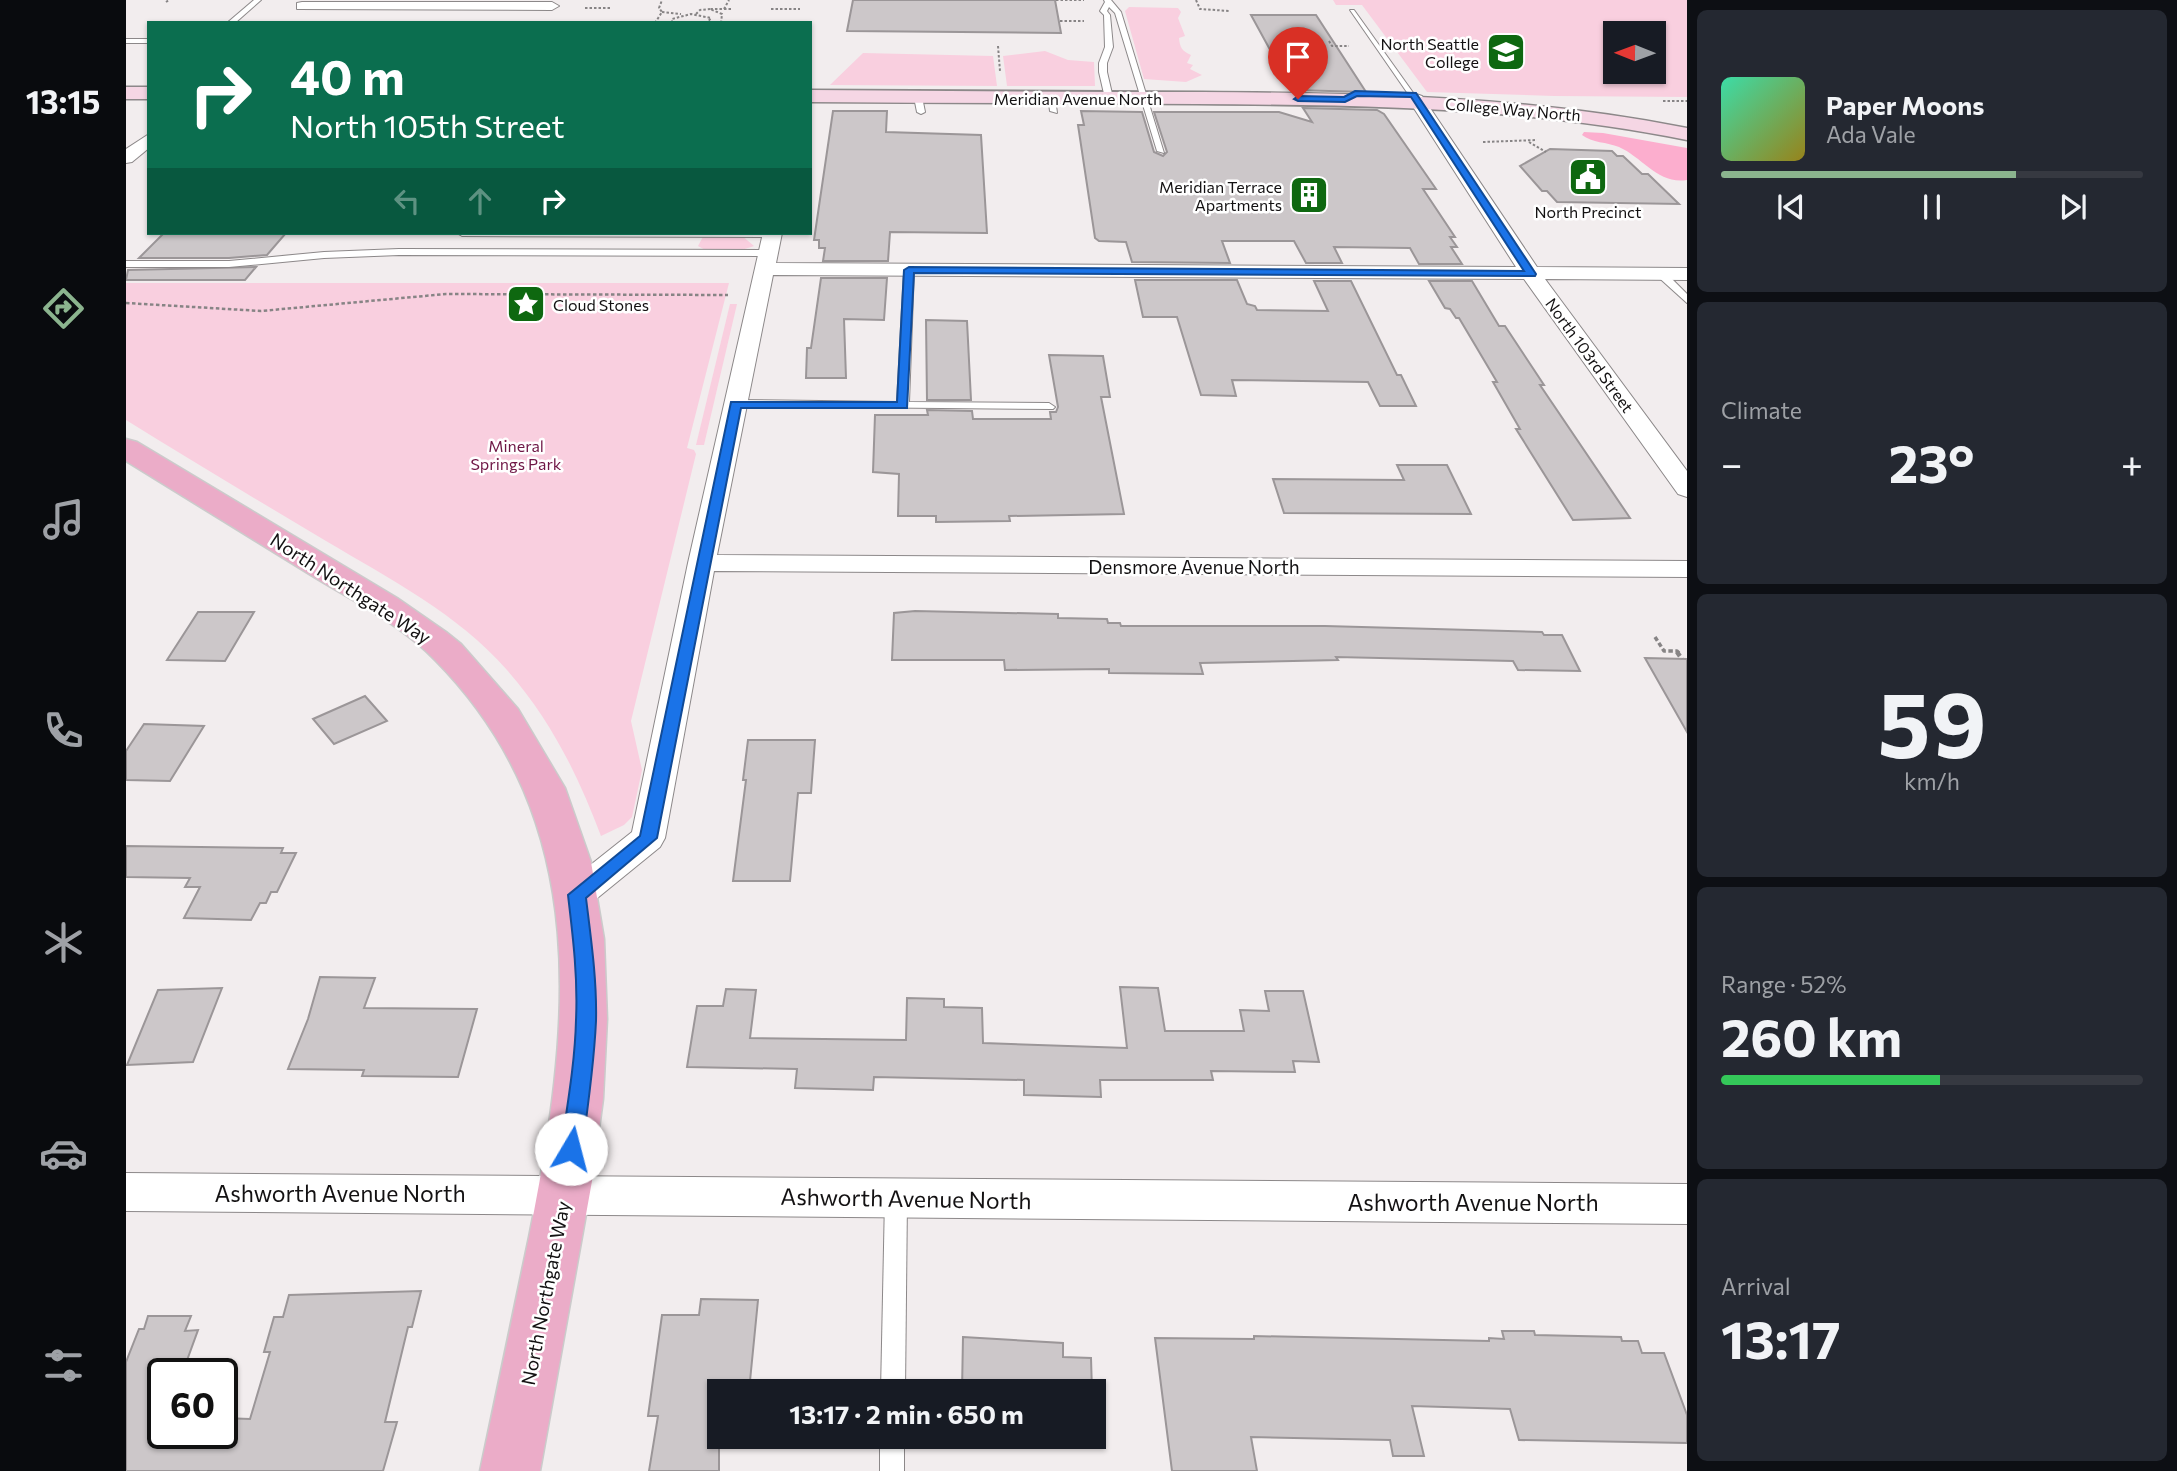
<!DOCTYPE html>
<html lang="en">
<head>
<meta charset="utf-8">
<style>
	:root { --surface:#171b24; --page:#242831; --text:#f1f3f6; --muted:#9ea1a6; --line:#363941; --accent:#8bb48e }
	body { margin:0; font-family:Commissioner,sans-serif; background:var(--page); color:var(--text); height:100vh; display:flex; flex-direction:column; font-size:26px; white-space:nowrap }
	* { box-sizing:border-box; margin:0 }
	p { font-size:23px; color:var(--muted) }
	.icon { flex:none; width:38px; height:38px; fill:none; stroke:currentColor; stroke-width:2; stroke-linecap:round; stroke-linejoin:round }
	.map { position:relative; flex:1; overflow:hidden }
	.side { display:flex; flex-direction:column; gap:10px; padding:10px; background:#0d0f14; width:490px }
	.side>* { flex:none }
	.hud { position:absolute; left:21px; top:21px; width:665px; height:214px; border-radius:0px; box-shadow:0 2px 5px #0004; background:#0b6e4f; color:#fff; overflow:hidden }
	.needle { width:46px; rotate:271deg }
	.buttons { position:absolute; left:1477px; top:21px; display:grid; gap:14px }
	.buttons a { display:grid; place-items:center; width:63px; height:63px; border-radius:0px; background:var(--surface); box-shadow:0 2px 5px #0004; font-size:35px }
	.speed { position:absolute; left:21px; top:1358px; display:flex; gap:14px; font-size:35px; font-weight:700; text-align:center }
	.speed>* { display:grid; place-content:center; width:91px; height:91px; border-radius:50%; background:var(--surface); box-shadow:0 2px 5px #0004; line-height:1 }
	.speed .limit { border:4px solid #111; border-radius:10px; background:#fff; color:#111 }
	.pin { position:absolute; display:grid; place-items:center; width:60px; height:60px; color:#fff; margin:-72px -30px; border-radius:50% 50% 50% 0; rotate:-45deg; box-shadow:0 0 7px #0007 }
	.pin .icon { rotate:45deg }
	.me { position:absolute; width:77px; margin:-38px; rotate:8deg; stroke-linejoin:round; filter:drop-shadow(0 0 5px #0008) }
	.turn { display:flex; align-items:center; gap:24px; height:147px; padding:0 28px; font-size:32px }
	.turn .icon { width:91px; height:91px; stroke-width:2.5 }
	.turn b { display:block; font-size:49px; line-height:60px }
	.lanes { display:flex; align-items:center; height:66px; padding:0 28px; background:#0003; justify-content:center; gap:35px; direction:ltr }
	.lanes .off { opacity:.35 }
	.big { font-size:52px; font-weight:700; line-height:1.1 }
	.side .tile { flex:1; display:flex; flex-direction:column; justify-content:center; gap:10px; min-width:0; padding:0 24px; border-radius:10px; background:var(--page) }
	.side .dial { align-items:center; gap:0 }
	.dial b { font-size:91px; line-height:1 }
	.song { display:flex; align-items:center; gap:21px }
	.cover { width:84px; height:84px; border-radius:10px; background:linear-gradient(135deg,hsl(160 70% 55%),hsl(50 70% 35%)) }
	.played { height:7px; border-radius:4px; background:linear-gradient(90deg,var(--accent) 70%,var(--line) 70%) }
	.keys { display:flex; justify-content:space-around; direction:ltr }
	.heat { display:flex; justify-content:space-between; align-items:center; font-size:38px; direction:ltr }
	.charge { height:10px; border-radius:5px; background:linear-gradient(90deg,#34c759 52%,var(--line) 0) }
	.trip { position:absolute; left:581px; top:1379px; width:399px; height:70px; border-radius:0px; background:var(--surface); box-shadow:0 2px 5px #0004; font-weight:700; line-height:70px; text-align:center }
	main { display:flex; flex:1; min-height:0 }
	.menu { display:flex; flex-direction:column; width:126px; justify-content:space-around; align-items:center; background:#090b0e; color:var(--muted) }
	.menu .icon { width:49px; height:49px }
	.menu .selected { color:var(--accent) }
	.menu b { font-size:32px; color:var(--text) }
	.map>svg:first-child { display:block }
</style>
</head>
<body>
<main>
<nav class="menu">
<b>13:15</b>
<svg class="icon selected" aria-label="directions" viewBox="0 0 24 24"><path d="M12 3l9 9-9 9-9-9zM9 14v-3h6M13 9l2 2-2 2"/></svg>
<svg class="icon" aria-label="music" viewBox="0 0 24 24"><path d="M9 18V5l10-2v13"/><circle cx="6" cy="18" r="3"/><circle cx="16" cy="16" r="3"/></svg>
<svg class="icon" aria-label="phone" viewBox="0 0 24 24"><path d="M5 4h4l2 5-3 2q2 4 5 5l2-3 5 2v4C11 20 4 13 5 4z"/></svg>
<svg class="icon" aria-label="climate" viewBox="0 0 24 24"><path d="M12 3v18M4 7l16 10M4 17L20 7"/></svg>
<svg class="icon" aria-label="car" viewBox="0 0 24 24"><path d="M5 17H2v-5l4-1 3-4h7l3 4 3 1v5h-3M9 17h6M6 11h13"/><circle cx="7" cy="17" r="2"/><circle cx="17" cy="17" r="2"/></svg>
<svg class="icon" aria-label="filters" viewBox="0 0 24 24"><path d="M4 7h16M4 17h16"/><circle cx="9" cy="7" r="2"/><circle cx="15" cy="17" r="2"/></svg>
</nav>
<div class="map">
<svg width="1561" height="1471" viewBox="0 0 1561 1471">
	<rect width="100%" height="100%" fill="#f2edee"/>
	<g fill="#f9cfdf" fill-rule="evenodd">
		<path d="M 1207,0 L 1561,0 L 1561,97 L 1428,96 L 1301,92 L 1236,5 L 1210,5 ZM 1489,33 L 1528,33 L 1528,72 L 1489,72 Z"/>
		<path d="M 1003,7 L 1052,8 L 1055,12 L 1052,18 L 1059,36 L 1053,38 C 1054,48 1056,51 1065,55 L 1061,63 L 1067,65 L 1064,69 L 1076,75 L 1060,82 L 1018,79 L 999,11 Z"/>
		<polygon points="919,51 942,60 968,62 969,86 881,86 877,56"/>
		<polygon points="737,53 867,56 871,86 704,85"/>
		<path d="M 579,233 L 619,233 L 615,235 L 628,246 C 607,253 591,258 572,246 Z"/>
		<path d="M 0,283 L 603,283 L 561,448 L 568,450 L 570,454 L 505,721 L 516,770 L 506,817 L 498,825 L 475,836 C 452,775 425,720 381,670 C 332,614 264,579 200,541 C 133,501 66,461 0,420 Z"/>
		<polygon points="604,304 611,304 578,445 570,445"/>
	</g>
	<path fill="#fcaece" d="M 1458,132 L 1477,133 L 1561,148 L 1561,180 C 1533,185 1516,157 1493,147 C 1481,142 1466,143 1456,135 Z"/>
	<g fill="#ccc7c9" stroke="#9b9698" stroke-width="2">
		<polygon points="727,0 929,0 935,33 721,31"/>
		<polygon points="1125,15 1190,15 1240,92 1166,90"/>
		<polygon points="1177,108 1251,110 1258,114 1310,189 1297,189 1329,237 1324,237 1331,247 1325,247 1336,264 1293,264 1284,248 1208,247 1216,263 1180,263 1168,241 1096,241 1104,263 1006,262 1000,242 973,241 969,238 952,125 958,125 955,111 1016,112 1028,152 1037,156 1041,152 1028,112 1153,112 1186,122"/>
		<polygon points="707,111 761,111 760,132 855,135 861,233 764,232 762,261 697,261 699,248 693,248 693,240 688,240"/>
		<polygon points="1424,149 1486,151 1491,156 1497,156 1516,174 1522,174 1553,204 1431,202 1421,191 1416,191 1394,166"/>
		<polygon points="38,233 160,233 141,255 103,258 13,258"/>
		<polygon points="130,267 119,280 0,280 2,270"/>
		<polygon points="695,278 761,278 758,320 718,319 720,378 680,378 681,348 685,348"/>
		<polygon points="1009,280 1111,280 1121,304 1129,306 1131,310 1202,311 1188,281 1225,281 1271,375 1275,375 1290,406 1254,406 1242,382 1106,380 1110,396 1075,395 1051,317 1017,317"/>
		<polygon points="1303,281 1346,281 1373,326 1379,326 1418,385 1414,385 1504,518 1447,520 1390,429 1394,429 1367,382 1371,382 1333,318 1330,318 1324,309 1319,308"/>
		<polygon points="800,320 841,321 845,400 801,400"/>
		<polygon points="923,355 977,356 984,397 975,397 998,514 883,516 884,521 810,522 810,516 772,516 773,474 747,472 749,415 802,415 801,410 846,411 847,419 925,419 924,412 930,412 932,407"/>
		<polygon points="1271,465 1321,465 1345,514 1158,513 1147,479 1278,480"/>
		<polygon points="789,611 932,614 932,618 981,619 982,623 994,623 995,626 1199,626 1416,632 1418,635 1436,635 1454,671 1392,670 1387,661 1210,657 1212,660 1074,663 1077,674 983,673 983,669 879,670 878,660 766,660 768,613"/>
		<polygon points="72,612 128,612 99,661 41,660"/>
		<polygon points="1519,658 1561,659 1561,732"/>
		<polygon points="239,696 261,721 208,744 187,719"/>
		<polygon points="18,724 78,726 44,781 0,780 0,751"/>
		<polygon points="622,740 689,740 685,793 672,793 664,881 607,881 620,780 617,780"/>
		<polygon points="0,846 157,848 155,853 170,853 151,892 145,892 140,903 134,903 125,920 58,918 74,887 59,887 64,878 0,877"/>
		<polygon points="194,977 249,978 238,1008 351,1009 332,1077 236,1076 238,1070 162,1069 182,1019"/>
		<polygon points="994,987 1032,988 1039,1031 1118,1031 1114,1010 1143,1011 1139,991 1177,991 1193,1062 1167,1061 1169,1072 1085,1071 1087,1080 974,1080 975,1097 898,1095 898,1080 748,1077 747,1090 669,1088 671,1069 561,1067 571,1006 597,1006 600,989 630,990 624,1038 780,1040 781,998 818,999 818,1007 856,1008 857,1043 1001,1048"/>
		<polygon points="96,988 67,1062 1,1065 32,990"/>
		<polygon points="295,1291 286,1327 282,1327 259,1422 271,1422 257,1471 0,1471 0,1362 13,1329 18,1329 22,1316 65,1316 59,1331 72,1330 56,1374 37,1374 37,1433 96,1433 97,1418 124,1419 144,1352 138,1352 148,1317 157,1317 163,1295"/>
		<polygon points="575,1299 632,1300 623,1391 593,1391 593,1471 523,1471 532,1416 522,1416 536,1315 573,1315"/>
		<polygon points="1376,1331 1408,1331 1409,1335 1495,1337 1496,1341 1512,1341 1516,1353 1538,1353 1561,1415 1561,1443 1393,1440 1384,1409 1286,1406 1298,1456 1267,1456 1264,1440 1125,1437 1131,1471 1046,1471 1029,1338 1128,1339 1128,1336 1363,1341 1363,1338 1378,1339"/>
		<polygon points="837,1337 937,1343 937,1357 965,1358 966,1391 836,1391"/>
	</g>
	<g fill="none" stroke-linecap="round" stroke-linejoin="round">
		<g stroke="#8c8889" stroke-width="2">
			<g id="lane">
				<polygon points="128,0 135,0 109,23 101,23"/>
				<polygon points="978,0 985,0 995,12 1038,153 1031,151 989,13 983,7 981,11 984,15 987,47 981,63 981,72 987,98 983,100 979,98 973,72 973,63 979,47 978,15 974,11 979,2"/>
				<polygon points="1224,10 1228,10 1293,101 1287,101"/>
				<rect x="0" y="39" width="23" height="4"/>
				<polygon points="792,95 796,97 799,112 795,114 791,112 788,97"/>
				<polygon points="922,96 929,98 931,113 924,111"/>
				<polygon points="331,233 649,233 650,234 645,237 336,236"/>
				<polygon points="273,249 641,250 646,253 641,256 273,255 198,258 103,267 0,267 0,261 103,261 198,252"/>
				<polygon points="783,267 788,270 783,402 923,403 929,407 927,409 606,406 606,402 610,400 771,402 778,270"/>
				<polygon points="1530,271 1538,271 1561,294 1561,303 1530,275"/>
				<polygon points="770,1189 778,1192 781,1199 779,1391 755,1391 759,1199 762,1192"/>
				<rect x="754" y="1437" width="24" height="34"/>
			</g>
		</g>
		<g stroke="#8c8889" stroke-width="2">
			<g id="street">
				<polygon points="176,2 426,2 433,6 426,10 171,9 171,3"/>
				<polygon points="1290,94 1296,96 1411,267 1561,268 1561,280 1419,279 1561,471 1561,497 1552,494 1398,279 647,275 591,555 1561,561 1561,577 588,571 539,838 534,847 464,904 451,908 438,904 433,895 438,886 506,832 562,563 637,233 656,233 650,263 1390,267 1282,99"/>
				<polygon points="23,134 23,148 6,162 0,163 0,149"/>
				<polygon points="0,1173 1561,1184 1561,1224 0,1211"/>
			</g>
		</g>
		<g stroke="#8c8889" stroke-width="3">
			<g id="secondary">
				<rect x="0" y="87" width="23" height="12"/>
				<path d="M 684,90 C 815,91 946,92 1076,92 C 1239,93 1401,96 1561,128 L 1561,140 C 1399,107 1236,105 1071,104 C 942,103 813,103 684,102 Z"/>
			</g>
		</g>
		<g stroke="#cbcbcb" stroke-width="3">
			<path id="primary" d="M 0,439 L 11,442 L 271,598 L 320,632 L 335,644 L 392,709 L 439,788 L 465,862 L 478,939 L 481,1019 L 477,1099 L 466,1181 L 414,1471 L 354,1471 C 371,1393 387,1315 403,1237 C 444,1031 470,823 309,660 C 275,625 229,602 188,577 C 125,538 63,500 0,461 Z"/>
		</g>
		<g stroke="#878485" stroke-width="2" stroke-dasharray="2.5 2" stroke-linecap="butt">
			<polyline points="930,0 958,0"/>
			<polyline points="1070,0 1074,9 1103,11"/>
			<polyline points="40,2 43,0"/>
			<polyline points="459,8 486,8"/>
			<polyline points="598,9 607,9"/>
			<polyline points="645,9 674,9"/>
			<polyline points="536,12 555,14"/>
			<polyline points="570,14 574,10 584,9"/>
			<polyline points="934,21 958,21"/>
			<polyline points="529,23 536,12 533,8 536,0"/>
			<polyline points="546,23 546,19 565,14 585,18 581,23"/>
			<polyline points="595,23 596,14 584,9 598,9 603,0"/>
			<polyline points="1203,41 1206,46 1223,46"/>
			<polyline points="872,46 874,71"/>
			<polyline points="1537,101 1561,101"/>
			<polyline points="1357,142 1411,140"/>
			<polyline points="1403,142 1420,152"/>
		</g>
		<polyline stroke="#878485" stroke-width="2.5" stroke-dasharray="3.5 2.5" stroke-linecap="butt" points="0,303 135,311 320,294 602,295"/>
		<polyline stroke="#878485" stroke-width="3.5" stroke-dasharray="4.5 2.5" stroke-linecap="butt" points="1529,637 1538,651 1551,651 1553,653"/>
		<polyline stroke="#878485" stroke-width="4.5" stroke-dasharray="5 3.5" stroke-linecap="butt" points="1551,652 1556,659"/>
		<use href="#lane" fill="#fff" fill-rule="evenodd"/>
		<use href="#street" fill="#fff" fill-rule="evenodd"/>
		<use href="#secondary" fill="#f5d6e4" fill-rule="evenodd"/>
		<use href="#primary" fill="#ebacc8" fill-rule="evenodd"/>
	</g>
	<path fill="#1a73e8" stroke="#114b97" stroke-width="2" d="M 1229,91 L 1290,93 L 1410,274 L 1409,276 L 788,273 L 781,408 L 615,408 L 531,838 L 460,898 C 465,939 471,980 470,1021 C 468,1064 462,1107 456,1149 L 453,1156 L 445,1159 L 438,1156 L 435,1149 C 441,1107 449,1063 450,1020 C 452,978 447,937 442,895 L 514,836 L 605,402 L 771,402 L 778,270 L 783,267 L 1398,271 L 1285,97 L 1231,96 L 1219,102 L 1172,101 L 1168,99 L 1172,96 L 1218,97 Z"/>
	<defs>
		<g id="university-square" transform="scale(2.0125)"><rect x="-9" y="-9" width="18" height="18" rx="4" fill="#0e6810" stroke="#fff"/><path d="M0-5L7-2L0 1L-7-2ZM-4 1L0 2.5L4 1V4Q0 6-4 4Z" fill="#fff"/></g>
		<g id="civic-square" transform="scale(2.0125)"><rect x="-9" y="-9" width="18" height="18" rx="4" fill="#0e6810" stroke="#fff"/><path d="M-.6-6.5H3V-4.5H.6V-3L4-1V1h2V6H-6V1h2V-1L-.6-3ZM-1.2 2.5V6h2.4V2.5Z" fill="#fff"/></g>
		<g id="building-square" transform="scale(2.0125)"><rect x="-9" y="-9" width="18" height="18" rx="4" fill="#0e6810" stroke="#fff"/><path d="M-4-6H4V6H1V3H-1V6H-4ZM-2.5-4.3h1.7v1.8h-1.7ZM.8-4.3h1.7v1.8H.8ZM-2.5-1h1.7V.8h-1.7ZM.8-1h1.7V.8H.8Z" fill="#fff"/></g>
		<g id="sight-square" transform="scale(2.0125)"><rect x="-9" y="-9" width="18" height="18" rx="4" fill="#0e6810" stroke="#fff"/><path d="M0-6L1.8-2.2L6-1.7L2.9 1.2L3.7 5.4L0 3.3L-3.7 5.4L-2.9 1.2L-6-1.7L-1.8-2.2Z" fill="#fff"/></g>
	</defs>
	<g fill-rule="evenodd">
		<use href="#university-square" x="1380" y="52"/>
		<use href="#civic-square" x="1462" y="177"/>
		<use href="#building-square" x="1183" y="195"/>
		<use href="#sight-square" x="400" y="304"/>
	</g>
	<g text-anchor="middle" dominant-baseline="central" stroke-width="5" stroke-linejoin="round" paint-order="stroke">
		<g font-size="16" fill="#131112" stroke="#fff" text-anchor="end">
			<text x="1353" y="43">North Seattle<tspan x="1353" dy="18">College</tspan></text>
			<text x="1156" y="186">Meridian Terrace<tspan x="1156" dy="18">Apartments</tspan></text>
			<text x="1462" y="211" text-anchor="middle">North Precinct</text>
			<text x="427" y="304" text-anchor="start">Cloud Stones</text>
		</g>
		<g font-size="16" fill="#131112" stroke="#fff">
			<text x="952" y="98">Meridian Avenue North</text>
			<text transform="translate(1387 109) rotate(5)">College Way North</text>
			<text transform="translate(1464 355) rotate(54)">North 103rd Street</text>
		</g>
		<g font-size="16" fill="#6e1645" stroke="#fff">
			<text x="390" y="445">Mineral<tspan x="390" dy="18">Springs Park</tspan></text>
		</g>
		<g font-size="19" fill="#131112" stroke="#fff">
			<text x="1068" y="566">Densmore Avenue North</text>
			<text transform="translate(225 588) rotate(33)">North Northgate Way</text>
			<text transform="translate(419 1293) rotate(-79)">North Northgate Way</text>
		</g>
		<g font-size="23" fill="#131112" stroke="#fff">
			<text x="214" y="1193">Ashworth Avenue North</text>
			<text transform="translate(780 1198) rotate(1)">Ashworth Avenue North</text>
			<text x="1347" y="1202">Ashworth Avenue North</text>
		</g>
	</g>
</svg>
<div class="buttons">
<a><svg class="needle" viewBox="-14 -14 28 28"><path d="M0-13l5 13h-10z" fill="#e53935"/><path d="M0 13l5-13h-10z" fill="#9ea1a6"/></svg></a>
</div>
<div class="speed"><div class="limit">60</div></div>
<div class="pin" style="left:1172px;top:99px;background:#d93025"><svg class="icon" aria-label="arrive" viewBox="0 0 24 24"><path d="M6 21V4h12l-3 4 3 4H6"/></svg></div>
<svg class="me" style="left:445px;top:1149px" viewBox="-20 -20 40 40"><circle r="19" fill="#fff"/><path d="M0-13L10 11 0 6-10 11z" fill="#1a73e8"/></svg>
<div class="trip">13:17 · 2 min · 650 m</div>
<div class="hud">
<div class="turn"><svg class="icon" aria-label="right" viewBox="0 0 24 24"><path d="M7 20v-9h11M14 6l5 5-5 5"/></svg><div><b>40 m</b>North 105th Street</div></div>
<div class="lanes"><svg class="icon off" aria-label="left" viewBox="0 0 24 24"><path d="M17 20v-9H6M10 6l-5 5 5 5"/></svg><svg class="icon off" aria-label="ahead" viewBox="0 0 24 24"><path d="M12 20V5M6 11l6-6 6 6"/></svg><svg class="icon" aria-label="right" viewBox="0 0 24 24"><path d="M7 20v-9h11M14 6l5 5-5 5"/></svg></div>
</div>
</div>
<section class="side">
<div class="tile">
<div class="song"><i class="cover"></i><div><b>Paper Moons</b><p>Ada Vale</p></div></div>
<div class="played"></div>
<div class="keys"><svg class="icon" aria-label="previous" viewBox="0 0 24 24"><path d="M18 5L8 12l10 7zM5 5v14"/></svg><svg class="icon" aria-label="pause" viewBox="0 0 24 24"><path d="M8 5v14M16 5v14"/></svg><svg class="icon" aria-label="next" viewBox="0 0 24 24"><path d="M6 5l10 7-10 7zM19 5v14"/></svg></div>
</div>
<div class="tile"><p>Climate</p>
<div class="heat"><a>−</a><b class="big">23°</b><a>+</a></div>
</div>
<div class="tile dial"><b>59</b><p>km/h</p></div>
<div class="tile"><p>Range · 52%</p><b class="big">260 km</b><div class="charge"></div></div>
<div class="tile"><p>Arrival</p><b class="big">13:17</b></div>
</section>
</main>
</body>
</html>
